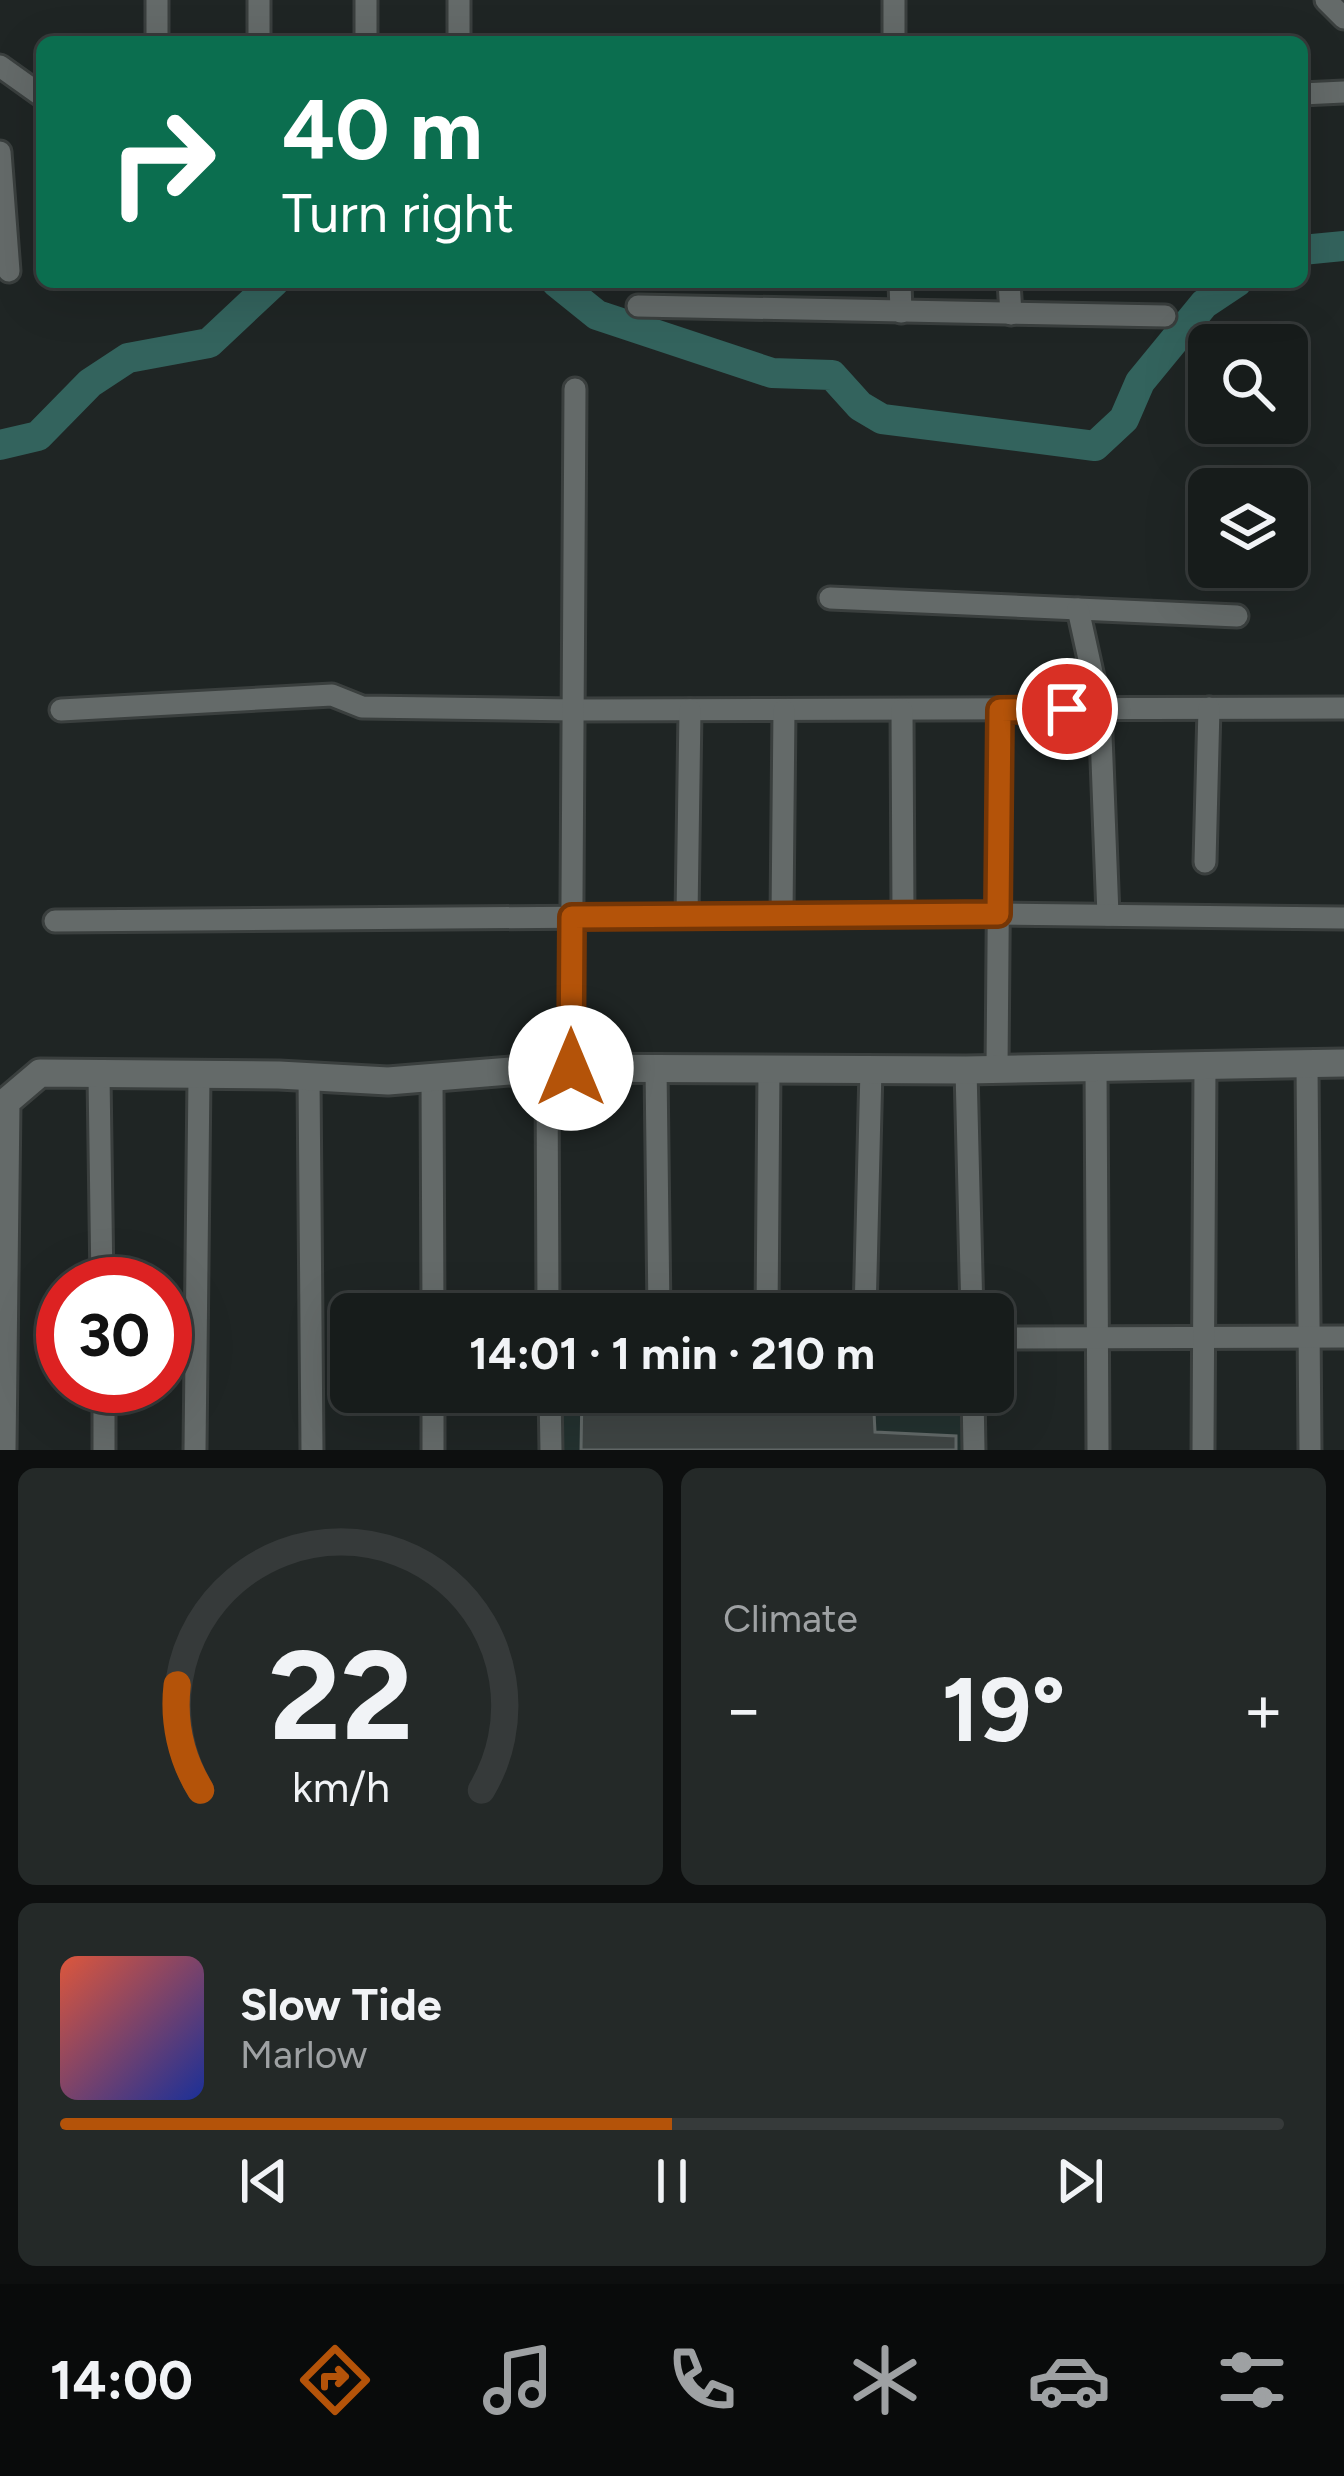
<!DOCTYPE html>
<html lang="en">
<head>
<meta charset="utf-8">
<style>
	:root { --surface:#171c1b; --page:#242928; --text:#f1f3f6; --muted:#9ea1a3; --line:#363a3a; --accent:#b45309 }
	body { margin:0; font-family:Figtree,sans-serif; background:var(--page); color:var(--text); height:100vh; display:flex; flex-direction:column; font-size:45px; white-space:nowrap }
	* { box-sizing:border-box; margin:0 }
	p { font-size:39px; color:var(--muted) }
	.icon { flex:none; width:66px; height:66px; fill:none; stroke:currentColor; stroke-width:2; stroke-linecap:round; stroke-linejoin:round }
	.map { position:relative; height:1450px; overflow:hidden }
	.panel { display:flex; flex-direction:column; gap:18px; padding:18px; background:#0d0f0f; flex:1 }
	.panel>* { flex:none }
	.banner { position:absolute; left:36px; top:36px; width:1272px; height:252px; border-radius:18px; box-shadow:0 12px 48px #0002,0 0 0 3px var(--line); background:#0b6e4f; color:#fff; overflow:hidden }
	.controls { position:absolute; left:1188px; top:324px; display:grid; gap:24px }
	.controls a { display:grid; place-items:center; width:120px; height:120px; border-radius:18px; background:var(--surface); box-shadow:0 12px 48px #0002,0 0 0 3px var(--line); font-size:60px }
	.speed { position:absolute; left:36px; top:1257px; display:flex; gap:24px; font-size:60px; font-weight:700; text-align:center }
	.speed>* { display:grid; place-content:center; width:156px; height:156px; border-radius:50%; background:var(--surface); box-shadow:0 12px 48px #0002,0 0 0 3px var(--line); line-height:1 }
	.speed .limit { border:18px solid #d22; background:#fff; color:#111 }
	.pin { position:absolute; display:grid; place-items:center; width:102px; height:102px; color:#fff; margin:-51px; border:6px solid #fff; border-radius:50%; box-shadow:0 3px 12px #0007 }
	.me { position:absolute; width:132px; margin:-66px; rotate:0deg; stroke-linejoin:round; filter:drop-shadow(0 0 9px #0008) }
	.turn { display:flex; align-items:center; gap:42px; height:252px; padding:0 48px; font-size:54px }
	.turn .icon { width:156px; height:156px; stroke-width:2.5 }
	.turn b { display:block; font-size:84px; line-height:102px }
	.big { font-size:90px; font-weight:700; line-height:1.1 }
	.panel .card { flex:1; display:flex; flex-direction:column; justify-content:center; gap:18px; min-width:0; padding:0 42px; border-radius:18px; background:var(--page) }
	.panel .dial { align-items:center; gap:0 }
	.dial svg { height:312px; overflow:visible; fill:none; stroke:var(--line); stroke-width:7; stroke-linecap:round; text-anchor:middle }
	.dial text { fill:var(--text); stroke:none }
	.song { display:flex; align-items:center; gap:36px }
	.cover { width:144px; height:144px; border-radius:18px; background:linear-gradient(135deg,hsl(10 70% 55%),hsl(230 70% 35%)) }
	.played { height:12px; border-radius:6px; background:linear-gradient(90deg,var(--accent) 50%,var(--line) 50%) }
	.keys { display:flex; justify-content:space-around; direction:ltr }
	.heat { display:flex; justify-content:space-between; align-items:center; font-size:66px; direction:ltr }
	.panel .tiles { flex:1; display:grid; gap:18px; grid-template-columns:1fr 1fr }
	.card:last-child { grid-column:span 2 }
	.trip { position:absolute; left:330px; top:1293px; width:684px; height:120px; border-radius:18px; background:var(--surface); box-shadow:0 12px 48px #0002,0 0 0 3px var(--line); font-weight:700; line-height:120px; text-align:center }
	.tab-bar { display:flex; height:192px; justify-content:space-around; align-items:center; background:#090b0b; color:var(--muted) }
	.tab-bar .icon { width:84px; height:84px }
	.tab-bar .on { color:var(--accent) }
	.tab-bar b { font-size:54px; color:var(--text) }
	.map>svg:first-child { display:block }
</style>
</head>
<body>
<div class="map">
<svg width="1344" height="1450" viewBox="0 0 1344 1450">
	<rect width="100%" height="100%" fill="#1f2524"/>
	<polygon fill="#23312f" points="549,1392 973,1392 974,1450 550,1450"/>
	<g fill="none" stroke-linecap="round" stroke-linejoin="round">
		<g stroke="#33635d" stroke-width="30">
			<polyline points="1302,250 1344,246"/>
			<polyline points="556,282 597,315 772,373 832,375 860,406 882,419 1095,446 1124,419 1140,382 1204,304 1237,282"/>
			<polyline points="0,445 38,436 90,383 128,358 209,343 274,282"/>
		</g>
	</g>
	<polygon fill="#3f4544" stroke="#626968" stroke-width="3" points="582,1392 873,1392 875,1432 956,1436 956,1450 581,1450"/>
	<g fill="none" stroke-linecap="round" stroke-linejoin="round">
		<g stroke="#3a3f3e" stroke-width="27">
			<g id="minor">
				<polyline points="157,0 157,42"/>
				<polyline points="259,0 259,42"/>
				<polyline points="366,0 366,42"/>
				<polyline points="894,0 894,42"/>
				<polyline points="1326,0 1344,18"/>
				<polyline points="459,42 459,0"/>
				<polyline points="0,66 42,96"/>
				<polyline points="1302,94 1344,92"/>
				<polyline points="0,152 9,271"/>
				<polyline points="900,282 901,312"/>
				<polyline points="1009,282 1011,314"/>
				<polyline points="638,306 1165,316"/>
				<polyline points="830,598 1237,616"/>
				<polyline points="1078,609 1100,709 1108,915"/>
				<polyline points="61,710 332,695 362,707 574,710 1344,708"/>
				<polyline points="902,710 903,915"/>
				<polyline points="1205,862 1209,708"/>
				<polyline points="687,916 690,710"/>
				<polyline points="782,916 784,710"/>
				<polyline points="55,921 998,914 1344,918"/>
				<polyline points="1307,1064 1310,1450"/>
				<polyline points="1096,1067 1098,1450"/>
				<polyline points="547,1068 548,1314"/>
				<polyline points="571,1068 575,389"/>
				<polyline points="656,1068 659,1314"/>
				<polyline points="997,1069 1000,710"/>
				<polyline points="966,1070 972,1314"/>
				<polyline points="99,1076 102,1284"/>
				<polyline points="309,1077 312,1450"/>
				<polyline points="432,1078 433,1314"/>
				<polyline points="767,1314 769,1069"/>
				<polyline points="865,1314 871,1069"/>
				<polyline points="993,1338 1344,1337"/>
				<polyline points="104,1386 104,1450"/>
				<polyline points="433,1392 433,1450"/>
				<polyline points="550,1392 551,1450"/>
				<polyline points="973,1392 974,1450"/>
				<polyline points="195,1450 199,1076"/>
				<polyline points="1203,1450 1205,1065"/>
			</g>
		</g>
		<g stroke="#3a3f3e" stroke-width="33">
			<polyline id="tertiary" points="2,1450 6,1102 40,1073 279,1075 388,1081 547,1068 966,1070 1344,1063"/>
		</g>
		<use href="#minor" stroke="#646a69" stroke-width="21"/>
		<use href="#tertiary" stroke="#646a69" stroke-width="27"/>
	</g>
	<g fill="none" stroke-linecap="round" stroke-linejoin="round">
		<g stroke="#753606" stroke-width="30">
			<polyline id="route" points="571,1068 572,917 998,914 1000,710 1067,709"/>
		</g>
		<use href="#route" stroke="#b45309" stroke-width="21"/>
	</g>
</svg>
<div class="controls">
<a><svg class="icon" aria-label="search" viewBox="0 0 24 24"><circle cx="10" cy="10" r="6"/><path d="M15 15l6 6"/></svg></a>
<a><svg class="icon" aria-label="layers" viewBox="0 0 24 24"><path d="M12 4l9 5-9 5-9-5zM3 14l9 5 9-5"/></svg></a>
</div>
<div class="speed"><div class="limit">30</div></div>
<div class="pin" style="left:1067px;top:709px;background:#d93025"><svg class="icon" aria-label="arrive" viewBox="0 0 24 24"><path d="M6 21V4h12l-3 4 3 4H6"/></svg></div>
<svg class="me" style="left:571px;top:1068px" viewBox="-20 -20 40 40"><circle r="19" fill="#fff"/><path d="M0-13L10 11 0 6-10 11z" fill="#b45309"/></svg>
<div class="trip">14:01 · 1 min · 210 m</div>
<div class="banner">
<div class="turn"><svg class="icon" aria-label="right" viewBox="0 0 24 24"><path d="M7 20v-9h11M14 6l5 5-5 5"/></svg><div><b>40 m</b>Turn right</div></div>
</div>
</div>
<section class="panel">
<div class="tiles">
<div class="card dial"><svg viewBox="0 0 100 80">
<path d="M14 69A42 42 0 1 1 86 69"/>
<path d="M14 69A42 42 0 0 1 8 42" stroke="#b45309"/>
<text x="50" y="56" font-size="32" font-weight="700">22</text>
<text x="50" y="72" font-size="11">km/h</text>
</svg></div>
<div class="card"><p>Climate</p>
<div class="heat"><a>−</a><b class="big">19°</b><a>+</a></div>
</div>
<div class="card">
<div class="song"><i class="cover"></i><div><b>Slow Tide</b><p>Marlow</p></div></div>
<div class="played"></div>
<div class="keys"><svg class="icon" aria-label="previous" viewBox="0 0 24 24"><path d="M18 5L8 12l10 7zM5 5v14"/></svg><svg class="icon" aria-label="pause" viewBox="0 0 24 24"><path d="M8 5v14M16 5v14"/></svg><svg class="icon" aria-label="next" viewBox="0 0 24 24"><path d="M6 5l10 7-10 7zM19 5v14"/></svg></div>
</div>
</div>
</section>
<nav class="tab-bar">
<b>14:00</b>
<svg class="icon on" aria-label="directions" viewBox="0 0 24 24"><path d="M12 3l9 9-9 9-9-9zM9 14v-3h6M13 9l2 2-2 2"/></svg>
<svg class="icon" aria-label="music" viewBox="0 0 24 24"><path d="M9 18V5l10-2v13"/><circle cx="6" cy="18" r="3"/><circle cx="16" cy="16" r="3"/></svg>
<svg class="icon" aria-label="phone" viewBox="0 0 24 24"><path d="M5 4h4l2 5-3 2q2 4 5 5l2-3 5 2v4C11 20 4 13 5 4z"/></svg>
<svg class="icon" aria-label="climate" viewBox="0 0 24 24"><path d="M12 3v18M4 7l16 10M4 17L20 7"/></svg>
<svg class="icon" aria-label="car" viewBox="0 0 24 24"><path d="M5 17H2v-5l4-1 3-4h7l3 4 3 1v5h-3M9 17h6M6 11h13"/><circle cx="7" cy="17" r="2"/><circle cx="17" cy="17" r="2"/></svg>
<svg class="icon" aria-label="filters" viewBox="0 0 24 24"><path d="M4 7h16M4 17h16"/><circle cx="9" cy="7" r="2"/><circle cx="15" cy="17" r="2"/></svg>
</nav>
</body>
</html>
